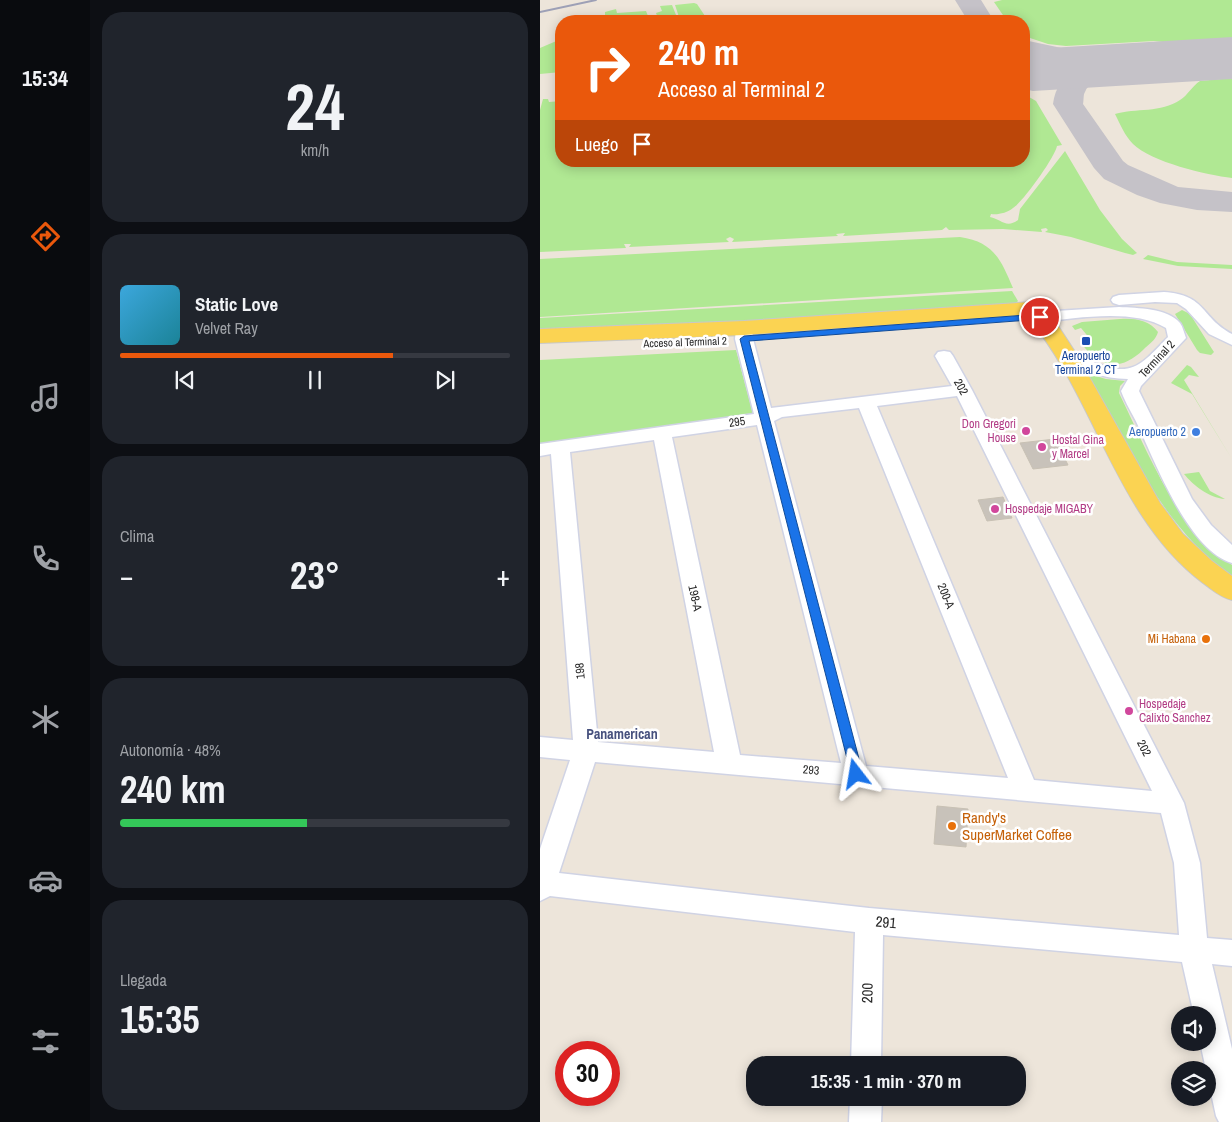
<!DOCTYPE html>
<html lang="es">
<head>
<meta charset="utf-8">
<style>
	:root { --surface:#171b24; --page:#20242c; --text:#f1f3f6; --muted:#9ea1a6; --line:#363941; --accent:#ea580c }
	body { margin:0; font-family:"Archivo Narrow",sans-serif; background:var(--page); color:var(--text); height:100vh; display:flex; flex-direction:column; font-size:19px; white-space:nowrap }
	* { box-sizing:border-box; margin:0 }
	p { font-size:16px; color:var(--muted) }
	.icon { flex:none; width:28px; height:28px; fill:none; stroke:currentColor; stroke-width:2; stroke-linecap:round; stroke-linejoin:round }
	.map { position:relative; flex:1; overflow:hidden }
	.sheet { display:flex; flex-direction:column; gap:12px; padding:12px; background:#0d0f14; width:450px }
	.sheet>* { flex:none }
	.guide { position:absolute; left:15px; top:15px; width:475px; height:152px; border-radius:20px; box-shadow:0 2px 12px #0003; background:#ea580c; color:#fff; overflow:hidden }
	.tools { position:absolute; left:631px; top:1006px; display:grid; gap:10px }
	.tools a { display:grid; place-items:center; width:45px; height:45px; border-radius:50%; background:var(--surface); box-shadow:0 2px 12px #0003; font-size:25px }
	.speed { position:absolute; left:15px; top:1041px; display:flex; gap:10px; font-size:25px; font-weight:700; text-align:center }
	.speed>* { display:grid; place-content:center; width:65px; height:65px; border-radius:50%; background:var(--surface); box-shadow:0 2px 12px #0003; line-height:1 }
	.speed .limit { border:8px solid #d22; background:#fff; color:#111 }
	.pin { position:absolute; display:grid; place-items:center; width:42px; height:42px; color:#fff; margin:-21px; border:2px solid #fff; border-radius:50%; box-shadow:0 1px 5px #0007 }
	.me { position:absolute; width:55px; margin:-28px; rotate:346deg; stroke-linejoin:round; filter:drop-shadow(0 0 4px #0008) }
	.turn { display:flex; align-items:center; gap:18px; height:105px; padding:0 20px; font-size:22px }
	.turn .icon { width:65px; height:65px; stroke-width:2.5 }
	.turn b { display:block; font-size:35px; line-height:42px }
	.then { display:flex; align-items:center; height:48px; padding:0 20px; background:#0003; gap:10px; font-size:19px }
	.big { font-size:38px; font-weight:700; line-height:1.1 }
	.sheet .tile { flex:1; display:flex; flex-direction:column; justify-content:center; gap:8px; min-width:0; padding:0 18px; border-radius:20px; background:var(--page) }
	.sheet .dial { align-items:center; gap:0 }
	.dial b { font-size:65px; line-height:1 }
	.song { display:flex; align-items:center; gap:15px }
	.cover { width:60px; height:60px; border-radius:8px; background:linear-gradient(135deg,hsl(200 70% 55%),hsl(190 70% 35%)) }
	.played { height:5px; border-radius:2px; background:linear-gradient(90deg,var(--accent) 70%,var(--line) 70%) }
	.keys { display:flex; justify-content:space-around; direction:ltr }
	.heat { display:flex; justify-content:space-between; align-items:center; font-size:28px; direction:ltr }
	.charge { height:8px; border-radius:4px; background:linear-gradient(90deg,#34c759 48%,var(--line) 0) }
	.trip { position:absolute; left:206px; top:1056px; width:280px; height:50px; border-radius:20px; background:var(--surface); box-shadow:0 2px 12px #0003; font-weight:700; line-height:50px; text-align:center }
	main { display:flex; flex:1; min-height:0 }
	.dock { display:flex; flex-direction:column; width:90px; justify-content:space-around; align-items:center; background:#090b0e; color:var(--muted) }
	.dock .icon { width:35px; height:35px }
	.dock .active { color:var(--accent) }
	.dock b { font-size:22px; color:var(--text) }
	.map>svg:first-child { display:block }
</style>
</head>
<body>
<main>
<nav class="dock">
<b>15:34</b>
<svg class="icon active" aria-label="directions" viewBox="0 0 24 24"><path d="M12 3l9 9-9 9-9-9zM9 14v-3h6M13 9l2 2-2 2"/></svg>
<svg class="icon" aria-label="music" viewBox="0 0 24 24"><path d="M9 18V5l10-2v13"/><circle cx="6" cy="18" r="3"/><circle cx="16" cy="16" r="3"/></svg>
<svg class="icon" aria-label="phone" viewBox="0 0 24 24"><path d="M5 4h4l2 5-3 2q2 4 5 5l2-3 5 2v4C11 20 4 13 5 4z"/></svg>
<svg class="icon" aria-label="climate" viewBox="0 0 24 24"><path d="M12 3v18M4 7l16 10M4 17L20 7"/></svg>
<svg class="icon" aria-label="car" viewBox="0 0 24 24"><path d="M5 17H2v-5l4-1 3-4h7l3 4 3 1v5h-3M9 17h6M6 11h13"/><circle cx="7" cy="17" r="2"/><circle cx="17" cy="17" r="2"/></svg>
<svg class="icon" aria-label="filters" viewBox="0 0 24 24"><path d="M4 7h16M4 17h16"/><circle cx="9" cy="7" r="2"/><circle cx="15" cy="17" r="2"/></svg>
</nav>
<section class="sheet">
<div class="tile dial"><b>24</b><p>km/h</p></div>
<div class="tile">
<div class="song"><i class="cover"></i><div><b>Static Love</b><p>Velvet Ray</p></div></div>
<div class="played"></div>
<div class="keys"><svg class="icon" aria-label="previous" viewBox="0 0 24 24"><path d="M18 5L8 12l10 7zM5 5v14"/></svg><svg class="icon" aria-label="pause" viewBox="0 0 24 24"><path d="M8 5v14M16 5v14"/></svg><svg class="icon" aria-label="next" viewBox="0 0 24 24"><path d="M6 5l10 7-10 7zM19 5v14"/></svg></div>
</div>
<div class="tile"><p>Clima</p>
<div class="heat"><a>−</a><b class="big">23°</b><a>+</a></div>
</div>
<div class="tile"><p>Autonomía · 48%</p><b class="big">240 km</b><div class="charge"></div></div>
<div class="tile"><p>Llegada</p><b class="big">15:35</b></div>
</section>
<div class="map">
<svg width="692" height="1122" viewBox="0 0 692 1122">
	<rect width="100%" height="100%" fill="#ede5da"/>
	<g fill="#b0e893">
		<polygon points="462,0 692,0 692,41 641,44 614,41 526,46 508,44 484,36 484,21 467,21 454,2"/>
		<polygon points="154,3 157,4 165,16 140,20 135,5"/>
		<polygon points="132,5 138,20 119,21 116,13 122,11 120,6"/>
		<polygon points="76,9 77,13 106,11 110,21 79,21 78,17 65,15 65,12"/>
		<polygon points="21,39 21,72 0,74 0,48"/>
		<path d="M 692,78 L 692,178 C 667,175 611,162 593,144 C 585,136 580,124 575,114 C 596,108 621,113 640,100 C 648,95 652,86 660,81 Z"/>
		<path d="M 484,91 L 489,97 L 496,101 L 522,145 L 517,146 C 515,157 483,202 473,208 C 467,213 458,215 451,214 L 450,217 C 461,219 466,229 478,220 L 480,209 L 525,151 L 560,210 L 582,239 L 597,253 L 593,255 L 585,253 L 531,237 L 505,232 L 508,230 L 506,228 L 501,229 L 502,232 L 463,229 L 409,230 L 406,227 L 402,230 L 303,236 L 305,233 L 296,234 L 298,236 L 192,242 L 194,239 L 190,237 L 186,239 L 189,242 L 89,247 L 91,244 L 84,244 L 86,248 L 0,252 L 0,110 L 3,99 L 8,99 L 9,102 L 21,101 L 21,161 L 484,161 Z"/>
		<path d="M 420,237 C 454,242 461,260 473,288 L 0,317 L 0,259 Z"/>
		<polygon points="608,255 637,262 692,265 692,269 638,266 603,259"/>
		<polygon points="472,291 478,301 475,304 174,326 0,332 0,318"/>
		<polygon points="642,310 650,314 672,349 674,352 671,355 660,353 657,350 635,314"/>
		<path d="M 580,319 C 595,318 609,320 618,332 C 616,340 609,344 603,350 C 580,372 560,368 541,343 L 551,340 L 541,328 L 535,330 L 532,326 L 542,322 Z"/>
		<polygon points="196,350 213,414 0,444 0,360"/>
		<polygon points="647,365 651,367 659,377 649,375 644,380 692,459 652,394 631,383"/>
		<path d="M 546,373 L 566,379 L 585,381 L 580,386 L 579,393 C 607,450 637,530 692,565 L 692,576 C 624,530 586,443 546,373 Z"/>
		<path d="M 659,472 L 670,491 L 685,499 C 669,498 653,485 644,474 Z"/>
	</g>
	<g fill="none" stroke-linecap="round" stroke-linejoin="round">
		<g fill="#c5c2c8" fill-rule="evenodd">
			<polygon points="415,0 441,0 454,21 428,21"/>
			<path d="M 484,40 L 545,53 L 597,55 L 607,58 L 611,64 L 607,70 C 592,74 551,75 545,92 C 543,95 544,100 543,104 L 583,161 L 588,165 L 638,187 L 692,192 L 692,212 L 657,210 L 620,203 L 597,195 L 564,179 L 554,168 L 513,104 C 515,88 523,76 538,69 L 484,56 Z"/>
		</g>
		<polygon fill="#c5c2c8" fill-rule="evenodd" points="692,37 692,79 493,91 484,89 484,51 493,49"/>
	</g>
	<g fill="#c8c2ba" stroke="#c8c1b4">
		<polygon points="515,439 528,465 493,469 480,443"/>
		<polygon points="463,497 472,518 447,521 438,500"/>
		<polygon points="397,806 428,809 426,847 394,844"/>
	</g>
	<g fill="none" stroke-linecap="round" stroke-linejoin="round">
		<g stroke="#d0d3e4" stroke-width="3">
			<g id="street">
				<path d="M 624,292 C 667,295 660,317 692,334 L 692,345 L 669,334 L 646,309 L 637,303 L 615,302 L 579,305 L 573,303 L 571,300 L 573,297 L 579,295 Z"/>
				<path d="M 579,307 C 598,308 627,308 640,323 C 643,327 644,333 646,338 L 601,386 L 599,391 L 652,499 L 671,525 L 692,545 L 692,563 C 650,551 617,467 600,430 C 595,418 588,408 583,396 L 581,391 L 588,379 C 563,379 542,370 520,359 L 517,355 L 520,351 L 526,350 C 535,352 543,357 551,361 C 592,379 601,365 628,337 L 626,328 C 594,308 537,318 500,322 L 494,321 L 492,317 L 494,313 L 500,312 Z"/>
				<path d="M 204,323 L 210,324 L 212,328 L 213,339 L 231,408 L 412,386 L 395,356 L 398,352 L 404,351 L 410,352 L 413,356 L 432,390 L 644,803 L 660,863 L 667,938 L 692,940 L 692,966 L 672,964 L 692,1049 L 692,1122 L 679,1122 L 676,1116 L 660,1042 L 668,1042 L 668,1015 L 654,1015 L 642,962 L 343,935 L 341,1065 L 311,1065 L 315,932 L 10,896 L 0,901 L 0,849 L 30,760 L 0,757 L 0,737 L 33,740 L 11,454 L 0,456 L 0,444 L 214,414 L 195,339 L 196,328 L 198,324 ZM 417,396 L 612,791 L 494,780 L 337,406 ZM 319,408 L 468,778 L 326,766 L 234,421 L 242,417 ZM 217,425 L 301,763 L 200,755 L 132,437 ZM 114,440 L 174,752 L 58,742 L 30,452 ZM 55,762 L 621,813 L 634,863 L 639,935 L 329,908 L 19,873 Z"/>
				<polygon points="310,1098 342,1098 341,1122 309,1122"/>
			</g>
		</g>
		<g stroke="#c8c8c8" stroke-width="2">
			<path id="primary" d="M 492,302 L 500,303 L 513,318 L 537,355 L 620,503 L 643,534 L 672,561 L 692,576 L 692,600 C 680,597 673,590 663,583 C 575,517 555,395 486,315 L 204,335 L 0,343 L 0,329 L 204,321 Z"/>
		</g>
		<use href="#street" fill="#fff" fill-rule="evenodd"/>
		<use href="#primary" fill="#fbd352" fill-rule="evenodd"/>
		<polyline stroke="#9da0b6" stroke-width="2" points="0,12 56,0"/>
	</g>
	<polygon fill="#1a73e8" stroke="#114b97" points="500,314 503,315 503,319 209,341 323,774 321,778 316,780 312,778 200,339 204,336"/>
	<rect fill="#1a4fb4" stroke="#fff" stroke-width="2" x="541" y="336" width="10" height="10" rx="2.5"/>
	<g fill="#d1479c" stroke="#fff" stroke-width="2">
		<circle cx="486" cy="431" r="5"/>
		<circle cx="502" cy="447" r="5"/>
		<circle cx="455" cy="509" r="5"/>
		<circle cx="589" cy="711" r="5"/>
	</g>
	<circle fill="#3f7fe0" stroke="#fff" stroke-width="2" cx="656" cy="432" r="5"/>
	<g fill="#e8710a" stroke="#fff" stroke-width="2">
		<circle cx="666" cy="639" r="5"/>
		<circle cx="412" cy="826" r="5"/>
	</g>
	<g text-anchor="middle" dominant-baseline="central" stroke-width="5" stroke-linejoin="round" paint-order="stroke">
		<g font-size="11" fill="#2a2a2a" stroke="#fff">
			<text transform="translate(145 342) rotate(-2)">Acceso al Terminal 2</text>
		</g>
		<g font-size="12" fill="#164399" stroke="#fff">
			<text x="546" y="356">Aeropuerto<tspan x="546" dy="14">Terminal 2 CT</tspan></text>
		</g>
		<g font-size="12" fill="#2a2a2a" stroke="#fff">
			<text transform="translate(617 359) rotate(-47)">Terminal 2</text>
			<text transform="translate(421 387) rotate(61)">202</text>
			<text transform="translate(197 422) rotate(-8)">295</text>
			<text transform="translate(406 596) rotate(68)">200-A</text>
			<text transform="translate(155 598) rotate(78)">198-A</text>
			<text transform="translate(40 671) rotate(-95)">198</text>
			<text transform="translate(604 748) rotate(63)">202</text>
			<text transform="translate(271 770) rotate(5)">293</text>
		</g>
		<g font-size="12" fill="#b23c85" stroke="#fff" text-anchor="start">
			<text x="476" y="424" text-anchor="end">Don Gregori<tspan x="476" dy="14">House</tspan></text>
			<text x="512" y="440">Hostal Gina<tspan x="512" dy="14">y Marcel</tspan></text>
			<text x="465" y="509">Hospedaje MIGABY</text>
			<text x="599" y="704">Hospedaje<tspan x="599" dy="14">Calixto Sanchez</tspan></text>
		</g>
		<g font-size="12" fill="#366cbe" stroke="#fff" text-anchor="end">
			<text x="646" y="432">Aeropuerto 2</text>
		</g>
		<g font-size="12" fill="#c56008" stroke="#fff" text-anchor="end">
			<text x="656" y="639">Mi Habana</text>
		</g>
		<g font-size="14" font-weight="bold" fill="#47517e" stroke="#fff">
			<text x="82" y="734">Panamerican</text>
		</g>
		<g font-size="15" fill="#c56008" stroke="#fff" text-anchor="start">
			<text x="422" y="817">Randy's<tspan x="422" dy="17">SuperMarket Coffee</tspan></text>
		</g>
		<g font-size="15" fill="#2a2a2a" stroke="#fff">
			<text transform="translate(346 922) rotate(5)">291</text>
			<text transform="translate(327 993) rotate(-89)">200</text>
		</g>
	</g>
</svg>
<div class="tools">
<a><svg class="icon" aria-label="sound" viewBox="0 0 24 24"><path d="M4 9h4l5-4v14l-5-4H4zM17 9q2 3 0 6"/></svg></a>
<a><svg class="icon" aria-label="layers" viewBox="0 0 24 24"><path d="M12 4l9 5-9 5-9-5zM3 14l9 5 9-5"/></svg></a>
</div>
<div class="speed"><div class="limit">30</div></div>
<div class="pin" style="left:500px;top:317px;background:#d93025"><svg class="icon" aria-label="arrive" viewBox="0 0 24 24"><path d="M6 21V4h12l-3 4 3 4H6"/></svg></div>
<svg class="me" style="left:316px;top:774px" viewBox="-20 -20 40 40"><path d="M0-17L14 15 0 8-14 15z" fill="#1a73e8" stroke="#fff" stroke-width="4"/></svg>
<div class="trip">15:35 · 1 min · 370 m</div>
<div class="guide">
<div class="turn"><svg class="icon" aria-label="right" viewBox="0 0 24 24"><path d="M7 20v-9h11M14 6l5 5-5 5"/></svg><div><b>240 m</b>Acceso al Terminal 2</div></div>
<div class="then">Luego<svg class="icon" aria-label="arrive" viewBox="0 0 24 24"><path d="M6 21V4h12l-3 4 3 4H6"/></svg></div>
</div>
</div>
</main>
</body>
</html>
